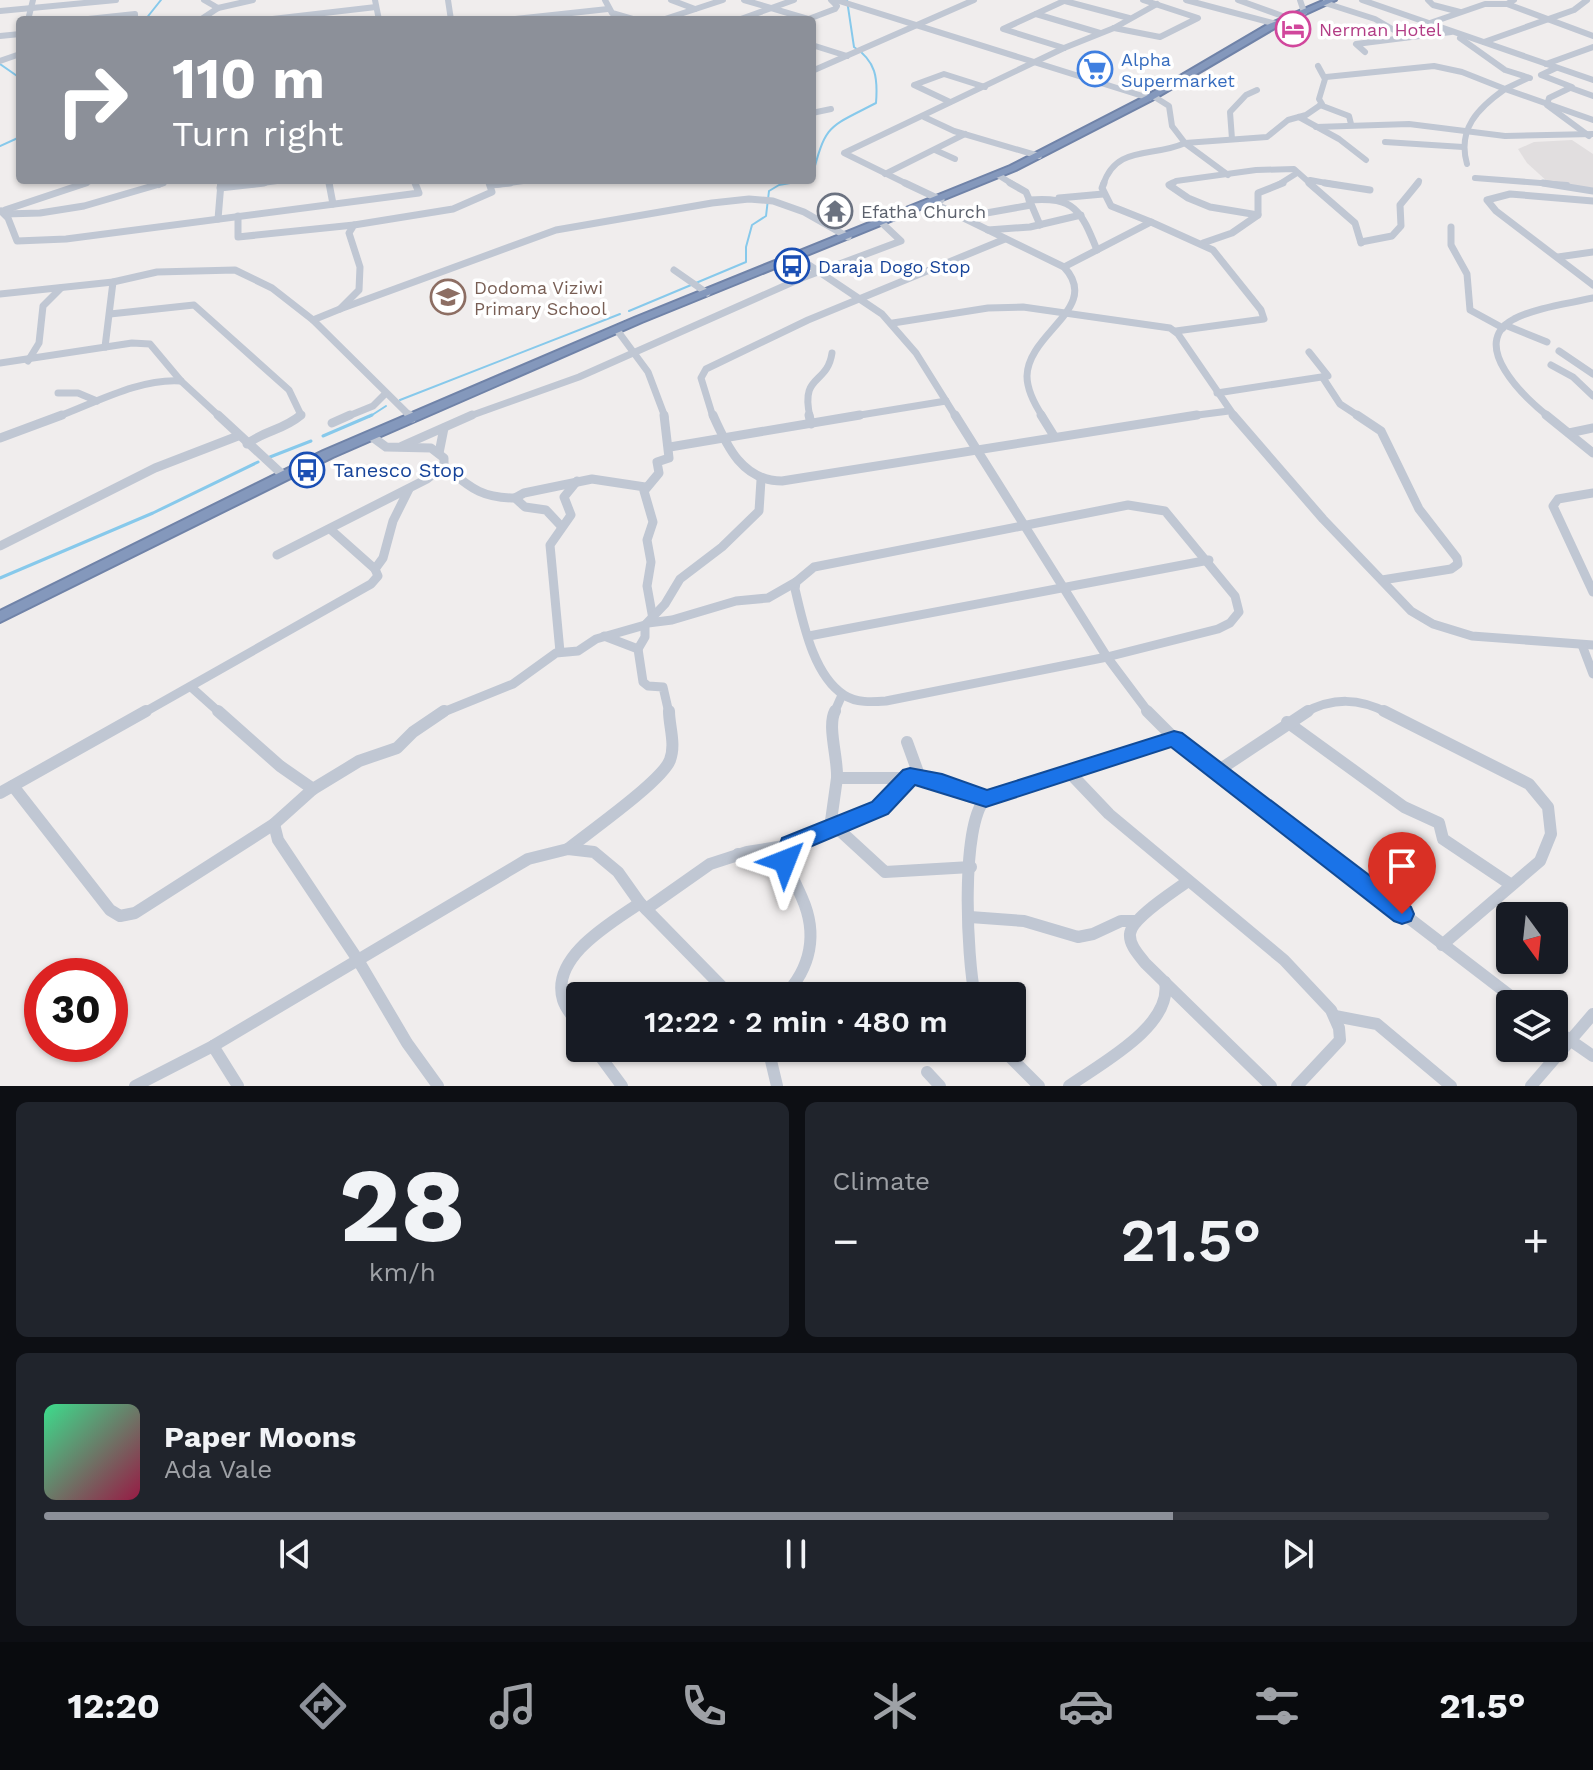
<!DOCTYPE html>
<html lang="en">
<head>
<meta charset="utf-8">
<style>
	:root { --surface:#171b24; --page:#20242c; --text:#f1f3f6; --muted:#9ea1a6; --line:#363941; --accent:#8c9099 }
	body { margin:0; font-family:"Work Sans",sans-serif; background:var(--page); color:var(--text); height:100vh; display:flex; flex-direction:column; font-size:30px; white-space:nowrap }
	* { box-sizing:border-box; margin:0 }
	p { font-size:26px; color:var(--muted) }
	.icon { flex:none; width:44px; height:44px; fill:none; stroke:currentColor; stroke-width:2; stroke-linecap:round; stroke-linejoin:round }
	.map { position:relative; height:1086px; overflow:hidden }
	.details { display:flex; flex-direction:column; gap:16px; padding:16px; background:#0d0f14; flex:1 }
	.details>* { flex:none }
	.banner { position:absolute; left:16px; top:16px; width:800px; height:168px; border-radius:8px; box-shadow:0 2px 6px #0004; background:#8c9099; color:#fff; overflow:hidden }
	.needle { width:52px; rotate:165deg }
	.controls { position:absolute; left:1496px; top:902px; display:grid; gap:16px }
	.controls a { display:grid; place-items:center; width:72px; height:72px; border-radius:8px; background:var(--surface); box-shadow:0 2px 6px #0004; font-size:40px }
	.speed { position:absolute; left:24px; top:958px; display:flex; gap:16px; font-size:40px; font-weight:700; text-align:center }
	.speed>* { display:grid; place-content:center; width:104px; height:104px; border-radius:50%; background:var(--surface); box-shadow:0 2px 6px #0004; line-height:1 }
	.speed .limit { border:12px solid #d22; background:#fff; color:#111 }
	.pin { position:absolute; display:grid; place-items:center; width:68px; height:68px; color:#fff; margin:-82px -34px; border-radius:50% 50% 50% 0; rotate:-45deg; box-shadow:0 0 8px #0007 }
	.pin .icon { rotate:45deg }
	.me { position:absolute; width:88px; margin:-44px; rotate:45deg; stroke-linejoin:round; filter:drop-shadow(0 0 6px #0008) }
	.turn { display:flex; align-items:center; gap:28px; height:168px; padding:0 24px; font-size:36px }
	.turn .icon { width:104px; height:104px; stroke-width:2.5 }
	.turn b { display:block; font-size:56px; line-height:68px }
	.big { font-size:60px; font-weight:600; line-height:1.1 }
	.details .tile { flex:1; display:flex; flex-direction:column; justify-content:center; gap:12px; min-width:0; padding:0 28px; border-radius:12px; background:var(--page) }
	.details .dial { align-items:center; gap:0 }
	.dial b { font-size:104px; line-height:1 }
	.song { display:flex; align-items:center; gap:24px }
	.cover { width:96px; height:96px; border-radius:12px; background:linear-gradient(135deg,hsl(150 70% 55%),hsl(340 70% 35%)) }
	.played { height:8px; border-radius:4px; background:linear-gradient(90deg,var(--accent) 75%,var(--line) 75%) }
	.keys { display:flex; justify-content:space-around; direction:ltr }
	.heat { display:flex; justify-content:space-between; align-items:center; font-size:44px; direction:ltr }
	.details .tiles { flex:1; display:grid; gap:16px; grid-template-columns:1fr 1fr }
	.tile:last-child { grid-column:span 2 }
	.trip { position:absolute; left:566px; top:982px; width:460px; height:80px; border-radius:8px; background:var(--surface); box-shadow:0 2px 6px #0004; font-weight:600; line-height:80px; text-align:center }
	.dock { display:flex; height:128px; justify-content:space-around; align-items:center; background:#090b0e; color:var(--muted) }
	.dock .icon { width:56px; height:56px }
	.dock .active { color:var(--accent) }
	.dock b { font-size:36px; color:var(--text) }
	.map>svg:first-child { display:block }
</style>
</head>
<body>
<div class="map">
<svg width="1593" height="1086" viewBox="0 0 1593 1086">
	<rect width="100%" height="100%" fill="#f0eded"/>
	<polygon fill="#e1dedf" points="1572,140 1593,154 1593,188 1549,183 1527,163 1518,149 1534,142"/>
	<g fill="none" stroke-linecap="round" stroke-linejoin="round">
		<g stroke="#87c9eb" stroke-width="2">
			<polyline points="145,20 161,0"/>
			<polyline points="0,64 20,78"/>
			<polyline points="0,146 20,137"/>
			<path d="M 812,177 C 826,123 828,128 876,103 C 878,78 876,61 854,47 L 847,0"/>
			<polyline points="629,311 746,262 746,247 752,225 766,216 769,191 779,185 807,180"/>
			<polyline points="400,400 620,314"/>
			<polyline points="369,417 386,406"/>
		</g>
		<g stroke="#87c9eb" stroke-width="3">
			<polyline points="323,436 372,415"/>
			<polyline points="270,457 311,441"/>
			<polyline points="0,578 153,513 258,462"/>
		</g>
		<g stroke="#7083a8" stroke-width="4">
			<polygon id="highway" points="1325,0 1336,0 1273,29 1152,100 1016,170 642,322 333,457 0,622 0,611 323,451 634,318 1010,166 1146,96 1267,25"/>
		</g>
		<g stroke="#c0c7d3" stroke-width="6">
			<polyline points="204,0 218,8"/>
			<polyline points="375,0 379,20"/>
			<polyline points="448,0 451,20"/>
			<polyline points="605,0 612,13 636,20"/>
			<polyline points="671,0 695,9"/>
			<polyline points="744,0 808,19"/>
			<polyline points="836,0 1149,98"/>
			<polyline points="1186,0 1276,24"/>
			<polyline points="1238,0 1288,18"/>
			<polyline points="1300,0 1304,12"/>
			<polyline points="1362,0 1593,80"/>
			<polyline points="1428,0 1433,5 1460,12"/>
			<polyline points="1514,0 1507,4 1593,36"/>
			<polyline points="1065,1 1129,18"/>
			<polyline points="1325,3 1375,19 1406,37"/>
			<polyline points="0,11 116,0"/>
			<polyline points="1036,14 1100,33"/>
			<polyline points="28,20 33,0"/>
			<polyline points="79,20 135,14 135,20"/>
			<polyline points="200,20 218,8 253,0"/>
			<polyline points="264,20 376,7"/>
			<polyline points="507,20 608,9"/>
			<polyline points="662,20 723,0"/>
			<polyline points="738,20 794,0"/>
			<polyline points="806,20 835,9 837,6 831,0"/>
			<polyline points="1430,23 1485,4 1507,4"/>
			<polyline points="1114,28 1160,37 1198,18 1143,0"/>
			<polyline points="0,36 20,34"/>
			<polyline points="1460,38 1505,70 1530,78"/>
			<polyline points="1484,42 1574,10 1587,0"/>
			<polyline points="812,45 847,56"/>
			<polyline points="1064,48 1003,29 1066,0"/>
			<polyline points="1365,52 1356,44 1451,32"/>
			<polyline points="0,61 20,54"/>
			<polyline points="1546,64 1593,47"/>
			<polyline points="1556,68 1541,75 1572,87 1549,98 1547,105 1589,136"/>
			<polyline points="812,71 974,0"/>
			<polyline points="1326,77 1434,66 1462,72 1505,89 1528,78"/>
			<polyline points="1571,88 1593,96"/>
			<polyline points="950,102 914,85 944,74 985,87"/>
			<polyline points="1320,105 1349,116 1351,124"/>
			<polyline points="812,113 831,109"/>
			<polyline points="924,117 954,131 1039,156"/>
			<polyline points="1299,117 1339,139 1366,160"/>
			<polyline points="1316,127 1409,124 1505,136 1593,134"/>
			<polyline points="1232,139 1230,112 1246,95 1257,90"/>
			<polyline points="1385,142 1463,147"/>
			<polyline points="1185,143 1267,137 1288,120 1306,115 1322,104 1319,99 1325,79 1318,66"/>
			<polyline points="1186,144 1228,175"/>
			<polyline points="935,150 955,159"/>
			<path d="M 1467,164 C 1457,129 1478,108 1505,89 L 1593,120"/>
			<polyline points="885,174 965,134"/>
			<polyline points="998,175 1014,185"/>
			<polyline points="1475,178 1567,185"/>
			<polyline points="329,180 330,185"/>
			<polyline points="414,180 416,185"/>
			<polyline points="488,180 490,185"/>
			<polyline points="1310,180 1337,185"/>
			<polyline points="80,185 93,180"/>
			<polyline points="159,185 168,180"/>
			<polyline points="220,185 221,180"/>
			<polyline points="248,185 284,180"/>
			<polyline points="495,185 530,180"/>
			<polyline points="909,185 844,153 1064,48 1114,28 1157,4"/>
			<path d="M 1103,185 C 1116,144 1153,158 1185,143 L 1172,126 L 1169,106 L 1153,96"/>
			<polyline points="1170,185 1176,181 1256,170 1294,169 1312,185"/>
			<polyline points="1278,185 1297,173"/>
			<polyline points="1416,185 1419,181"/>
		</g>
		<g stroke="#c0c7d3" stroke-width="7">
			<polyline points="329,183 333,204"/>
			<polyline points="905,183 941,200"/>
			<polyline points="1010,183 1026,192 1040,225"/>
			<polyline points="1104,183 1102,188 1111,206 1151,222"/>
			<polyline points="1173,183 1169,185 1188,198 1210,207 1258,215"/>
			<polyline points="1309,183 1355,223 1361,243"/>
			<polyline points="1325,183 1370,190"/>
			<polyline points="1543,183 1593,191"/>
			<polyline points="491,185 510,183"/>
			<polyline points="220,188 264,183"/>
			<polyline points="1059,198 1103,194"/>
			<path d="M 1029,200 C 1075,196 1081,211 1097,250"/>
			<polyline points="1593,201 1510,194 1487,200 1496,211 1593,285"/>
			<path d="M 933,203 L 1064,267 C 1102,308 1028,332 1027,376 C 1027,390 1035,405 1043,417"/>
			<polyline points="5,210 86,183"/>
			<polyline points="1,211 8,218 17,241 66,239 419,193 415,183"/>
			<polyline points="5,214 40,213 84,206 163,183"/>
			<polyline points="238,216 238,237 354,225"/>
			<polyline points="964,217 1031,205"/>
			<polyline points="218,219 221,183"/>
			<polyline points="1451,227 1451,245 1467,274 1470,310 1503,328"/>
			<polyline points="988,230 1030,227 1081,215"/>
			<polyline points="1361,242 1392,236 1401,226 1400,205 1418,183"/>
			<polyline points="1203,243 1232,233 1258,215 1258,193 1283,183"/>
			<polyline points="797,257 882,314 916,353 956,417"/>
			<polyline points="1558,257 1593,252"/>
			<polyline points="1064,267 1151,222 1213,250 1261,310 1264,319 1176,331"/>
			<polyline points="674,270 707,293"/>
			<polyline points="0,294 113,282 157,272 235,270 272,288 313,320 411,417"/>
			<polyline points="340,309 556,230 712,203 749,199 773,201 804,212 848,237"/>
			<polyline points="110,314 194,305 289,390 301,415 298,417"/>
			<polyline points="313,320 340,309 359,290 360,267 349,233 354,225 453,209 492,192 489,183"/>
			<polyline points="893,323 988,308 1023,307 1170,328 1178,334 1235,417"/>
			<polyline points="1505,325 1547,342"/>
			<polyline points="617,330 648,372 665,417"/>
			<polyline points="105,347 113,282"/>
			<polyline points="1559,351 1593,374"/>
			<polyline points="28,361 39,343 43,306 61,288"/>
			<polyline points="0,363 132,343 150,344 181,381 220,417"/>
			<polyline points="1551,365 1573,377 1593,396"/>
			<polyline points="1323,378 1340,404 1360,417"/>
			<polyline points="58,393 78,393 97,401"/>
			<polyline points="1217,393 1328,376 1309,352"/>
			<path d="M 57,417 C 95,403 140,378 181,381"/>
			<polyline points="346,417 373,406 385,394"/>
			<polyline points="467,417 579,377 802,278 901,241 883,224"/>
			<polyline points="713,417 701,378 706,369 808,320 1005,239"/>
			<path d="M 810,417 C 800,373 827,386 832,353"/>
			<polyline points="848,417 946,401"/>
			<polyline points="1182,417 1229,411"/>
			<path d="M 1549,417 C 1525,398 1467,344 1514,319 C 1538,307 1567,304 1593,298"/>
		</g>
		<g stroke="#c0c7d3" stroke-width="9">
			<polyline points="218,415 283,475"/>
			<polyline points="409,415 412,418"/>
			<path d="M 713,415 C 727,447 743,481 782,481 L 1197,415"/>
			<polyline points="809,415 811,424"/>
			<polyline points="955,415 1107,657 1149,713"/>
			<polyline points="1041,415 1054,436"/>
			<polyline points="1233,415 1323,519 1411,611 1433,624 1472,636 1593,645"/>
			<polyline points="1357,415 1381,431 1419,509 1457,558 1458,564 1451,569 1382,580"/>
			<polyline points="1546,415 1593,453"/>
			<polyline points="332,423 350,415"/>
			<polyline points="1569,433 1593,428"/>
			<polyline points="0,438 62,415"/>
			<path d="M 247,444 C 265,430 282,431 301,415"/>
			<polyline points="402,446 472,415"/>
			<polyline points="670,447 860,415"/>
			<polyline points="439,453 444,428"/>
			<path d="M 444,466 C 470,487 480,498 515,498 L 525,507 L 546,510 L 561,526"/>
			<polyline points="1593,493 1558,499 1553,506 1593,592"/>
			<polyline points="515,498 524,493 592,479 645,487"/>
			<path d="M 1128,505 L 1165,511 L 1235,596 L 1239,612 L 1230,623 L 1218,629 L 1107,657 L 886,701 C 872,702 856,703 844,695 C 813,675 803,622 795,589 L 796,582 L 814,567 Z"/>
			<polyline points="0,546 155,468 238,436"/>
			<polyline points="277,555 427,479 444,466 444,458 431,448 386,447 371,436"/>
			<polyline points="375,569 383,558 393,521 409,489"/>
			<polyline points="653,619 647,586 651,562 647,540 653,522 644,491 659,473 657,462 669,458 664,415"/>
			<polyline points="648,623 672,620 736,601 768,598 796,582"/>
			<polyline points="604,636 638,649 643,682 648,686 663,687 669,713"/>
			<polyline points="809,636 1209,560"/>
			<polyline points="1582,645 1593,674"/>
			<polyline points="638,649 645,637 645,625"/>
			<polyline points="560,652 550,545 571,515 564,497 577,481"/>
			<polyline points="191,687 220,713"/>
			<polyline points="143,713 371,584 378,576 375,569 330,529"/>
			<polyline points="441,713 513,684 556,653 578,651 596,639 645,625 665,604 680,579 722,547 759,511 761,480"/>
			<polyline points="834,713 842,695"/>
			<path d="M 1304,713 C 1333,697 1359,698 1388,713"/>
		</g>
		<g stroke="#c0c7d3" stroke-width="12">
			<polyline points="218,711 280,766 313,789"/>
			<path d="M 835,711 C 827,726 838,758 837,778 L 913,778 L 986,798"/>
			<polyline points="1147,711 1174,738 1521,1004"/>
			<polyline points="1384,711 1529,784 1548,807 1551,834 1540,861 1442,945"/>
			<polyline points="1287,722 1404,807 1439,823 1443,839 1510,884"/>
			<polyline points="907,742 919,775 924,777"/>
			<polyline points="1069,772 1109,814 1284,960 1331,1010 1339,1028 1340,1040 1297,1086"/>
			<polyline points="1216,772 1308,711"/>
			<polyline points="13,786 110,910 120,916 135,913 274,824 313,789 359,761 397,748 413,732 444,711"/>
			<polyline points="0,793 146,711"/>
			<polyline points="274,824 278,840 358,960 407,1043 438,1086"/>
			<polyline points="836,827 885,872 971,867"/>
			<polyline points="830,828 837,778"/>
			<path d="M 568,849 C 589,832 662,781 670,760 C 676,744 669,726 669,711"/>
			<polyline points="738,854 760,860 794,886"/>
			<path d="M 1188,881 C 1175,891 1131,918 1130,934 C 1129,945 1139,955 1145,963 L 1271,1086"/>
			<polyline points="646,909 710,864 747,852 790,845 866,815 888,802 910,776"/>
			<polyline points="970,917 1024,921 1078,937 1093,934 1121,921 1136,921"/>
			<path d="M 784,996 C 811,968 818,934 802,898 C 794,879 784,866 790,845"/>
			<path d="M 975,996 C 967,959 960,824 986,798 L 1174,738"/>
			<polyline points="1335,1016 1377,1024 1451,1086"/>
			<path d="M 580,1026 C 574,1018 566,1010 563,1000 C 550,957 611,923 640,903"/>
			<polyline points="1554,1029 1593,1056"/>
			<polyline points="213,1046 238,1086"/>
			<polyline points="594,1048 622,1086"/>
			<polyline points="768,1048 777,1086"/>
			<polyline points="1001,1048 1039,1086"/>
			<polyline points="927,1072 940,1086"/>
			<polyline points="135,1086 213,1046 528,859 568,849 594,852 618,872 640,903 731,996"/>
			<path d="M 1069,1086 C 1100,1064 1173,1026 1165,982"/>
			<polyline points="1531,1086 1593,1014"/>
		</g>
		<use href="#highway" fill="#8498bc" fill-rule="evenodd"/>
	</g>
	<polygon fill="#1a73e8" stroke="#114b97" stroke-width="2" points="1174,731 1182,733 1411,907 1414,914 1411,921 1402,924 1394,921 1171,747 986,807 915,785 888,814 800,851 793,868 785,871 777,868 774,861 782,838 872,802 903,770 910,768 942,774 987,790"/>
	<defs>
		<g id="hotel-ring" transform="scale(1.8)"><circle r="9.5" fill="#fff" stroke="#d1479c" stroke-width="1.5"/><path d="M-6-4.5h1.5V1H6V5H4.5V3h-9V5H-6ZM-4 0a1.8 1.8 0 1 1 3.6 0ZM.5 0V-2.5h3Q6-2.5 6 0Z" fill="#d1479c"/></g>
		<g id="supermarket-ring" transform="scale(1.8)"><circle r="9.5" fill="#fff" stroke="#3f7fe0" stroke-width="1.5"/><path d="M-6-5.5h2.5l.6 2H6L4.5 2H-2.5L-4.4-4H-6ZM-1.5 3.2a1.3 1.3 0 1 0 .1 0ZM3 3.2a1.3 1.3 0 1 0 .1 0Z" fill="#3f7fe0"/></g>
		<g id="temple-ring" transform="scale(1.8)"><circle r="9.5" fill="#fff" stroke="#6b7280" stroke-width="1.5"/><path d="M0-6L5-2H3V0L6.5 2.5H4V6H1.5V3h-3V6H-4V2.5H-6.5L-3 0V-2H-5Z" fill="#6b7280"/></g>
		<g id="bus-ring" transform="scale(1.8)"><circle r="9.5" fill="#fff" stroke="#1a4fb4" stroke-width="1.5"/><path d="M-5-6H5V4H4V6H2V4H-2V6H-4V4H-5ZM-3.5-4V0h7V-4ZM-3.5 1.2v1.5H-2V1.2ZM2 1.2v1.5H3.5V1.2Z" fill="#1a4fb4"/></g>
		<g id="school-ring" transform="scale(1.8)"><circle r="9.5" fill="#fff" stroke="#8d6e63" stroke-width="1.5"/><path d="M0-5L7-2L0 1L-7-2ZM-4 1L0 2.5L4 1V4Q0 6-4 4Z" fill="#8d6e63"/></g>
	</defs>
	<g fill-rule="evenodd">
		<use href="#hotel-ring" x="1293" y="29"/>
		<use href="#supermarket-ring" x="1095" y="69"/>
		<use href="#temple-ring" x="835" y="211"/>
		<use href="#bus-ring" x="792" y="266"/>
		<use href="#school-ring" x="448" y="297"/>
		<use href="#bus-ring" x="307" y="470"/>
	</g>
	<g text-anchor="middle" dominant-baseline="central" stroke-width="7" stroke-linejoin="round" paint-order="stroke">
		<g font-size="18" fill="#b23c85" stroke="#fff" text-anchor="start">
			<text x="1319" y="29">Nerman Hotel</text>
		</g>
		<g font-size="18" fill="#366cbe" stroke="#fff" text-anchor="start">
			<text x="1121" y="59">Alpha<tspan x="1121" dy="21">Supermarket</tspan></text>
		</g>
		<g font-size="18" fill="#5b616d" stroke="#fff" text-anchor="start">
			<text x="861" y="211">Efatha Church</text>
		</g>
		<g font-size="18" fill="#164399" stroke="#fff" text-anchor="start">
			<text x="818" y="266">Daraja Dogo Stop</text>
		</g>
		<g font-size="18" fill="#785e54" stroke="#fff" text-anchor="start">
			<text x="474" y="287">Dodoma Viziwi<tspan x="474" dy="21">Primary School</tspan></text>
		</g>
		<g font-size="20" fill="#164399" stroke="#fff" text-anchor="start">
			<text x="333" y="470">Tanesco Stop</text>
		</g>
	</g>
</svg>
<div class="controls">
<a><svg class="needle" viewBox="-14 -14 28 28"><path d="M0-13l5 13h-10z" fill="#e53935"/><path d="M0 13l5-13h-10z" fill="#9ea1a6"/></svg></a>
<a><svg class="icon" aria-label="layers" viewBox="0 0 24 24"><path d="M12 4l9 5-9 5-9-5zM3 14l9 5 9-5"/></svg></a>
</div>
<div class="speed"><div class="limit">30</div></div>
<div class="pin" style="left:1402px;top:914px;background:#d93025"><svg class="icon" aria-label="arrive" viewBox="0 0 24 24"><path d="M6 21V4h12l-3 4 3 4H6"/></svg></div>
<svg class="me" style="left:785px;top:861px" viewBox="-20 -20 40 40"><path d="M0-17L14 15 0 8-14 15z" fill="#1a73e8" stroke="#fff" stroke-width="4"/></svg>
<div class="trip">12:22 · 2 min · 480 m</div>
<div class="banner">
<div class="turn"><svg class="icon" aria-label="right" viewBox="0 0 24 24"><path d="M7 20v-9h11M14 6l5 5-5 5"/></svg><div><b>110 m</b>Turn right</div></div>
</div>
</div>
<section class="details">
<div class="tiles">
<div class="tile dial"><b>28</b><p>km/h</p></div>
<div class="tile"><p>Climate</p>
<div class="heat"><a>−</a><b class="big">21.5°</b><a>+</a></div>
</div>
<div class="tile">
<div class="song"><i class="cover"></i><div><b>Paper Moons</b><p>Ada Vale</p></div></div>
<div class="played"></div>
<div class="keys"><svg class="icon" aria-label="previous" viewBox="0 0 24 24"><path d="M18 5L8 12l10 7zM5 5v14"/></svg><svg class="icon" aria-label="pause" viewBox="0 0 24 24"><path d="M8 5v14M16 5v14"/></svg><svg class="icon" aria-label="next" viewBox="0 0 24 24"><path d="M6 5l10 7-10 7zM19 5v14"/></svg></div>
</div>
</div>
</section>
<nav class="dock">
<b>12:20</b>
<svg class="icon active" aria-label="directions" viewBox="0 0 24 24"><path d="M12 3l9 9-9 9-9-9zM9 14v-3h6M13 9l2 2-2 2"/></svg>
<svg class="icon" aria-label="music" viewBox="0 0 24 24"><path d="M9 18V5l10-2v13"/><circle cx="6" cy="18" r="3"/><circle cx="16" cy="16" r="3"/></svg>
<svg class="icon" aria-label="phone" viewBox="0 0 24 24"><path d="M5 4h4l2 5-3 2q2 4 5 5l2-3 5 2v4C11 20 4 13 5 4z"/></svg>
<svg class="icon" aria-label="climate" viewBox="0 0 24 24"><path d="M12 3v18M4 7l16 10M4 17L20 7"/></svg>
<svg class="icon" aria-label="car" viewBox="0 0 24 24"><path d="M5 17H2v-5l4-1 3-4h7l3 4 3 1v5h-3M9 17h6M6 11h13"/><circle cx="7" cy="17" r="2"/><circle cx="17" cy="17" r="2"/></svg>
<svg class="icon" aria-label="filters" viewBox="0 0 24 24"><path d="M4 7h16M4 17h16"/><circle cx="9" cy="7" r="2"/><circle cx="15" cy="17" r="2"/></svg>
<b>21.5°</b>
</nav>
</body>
</html>
